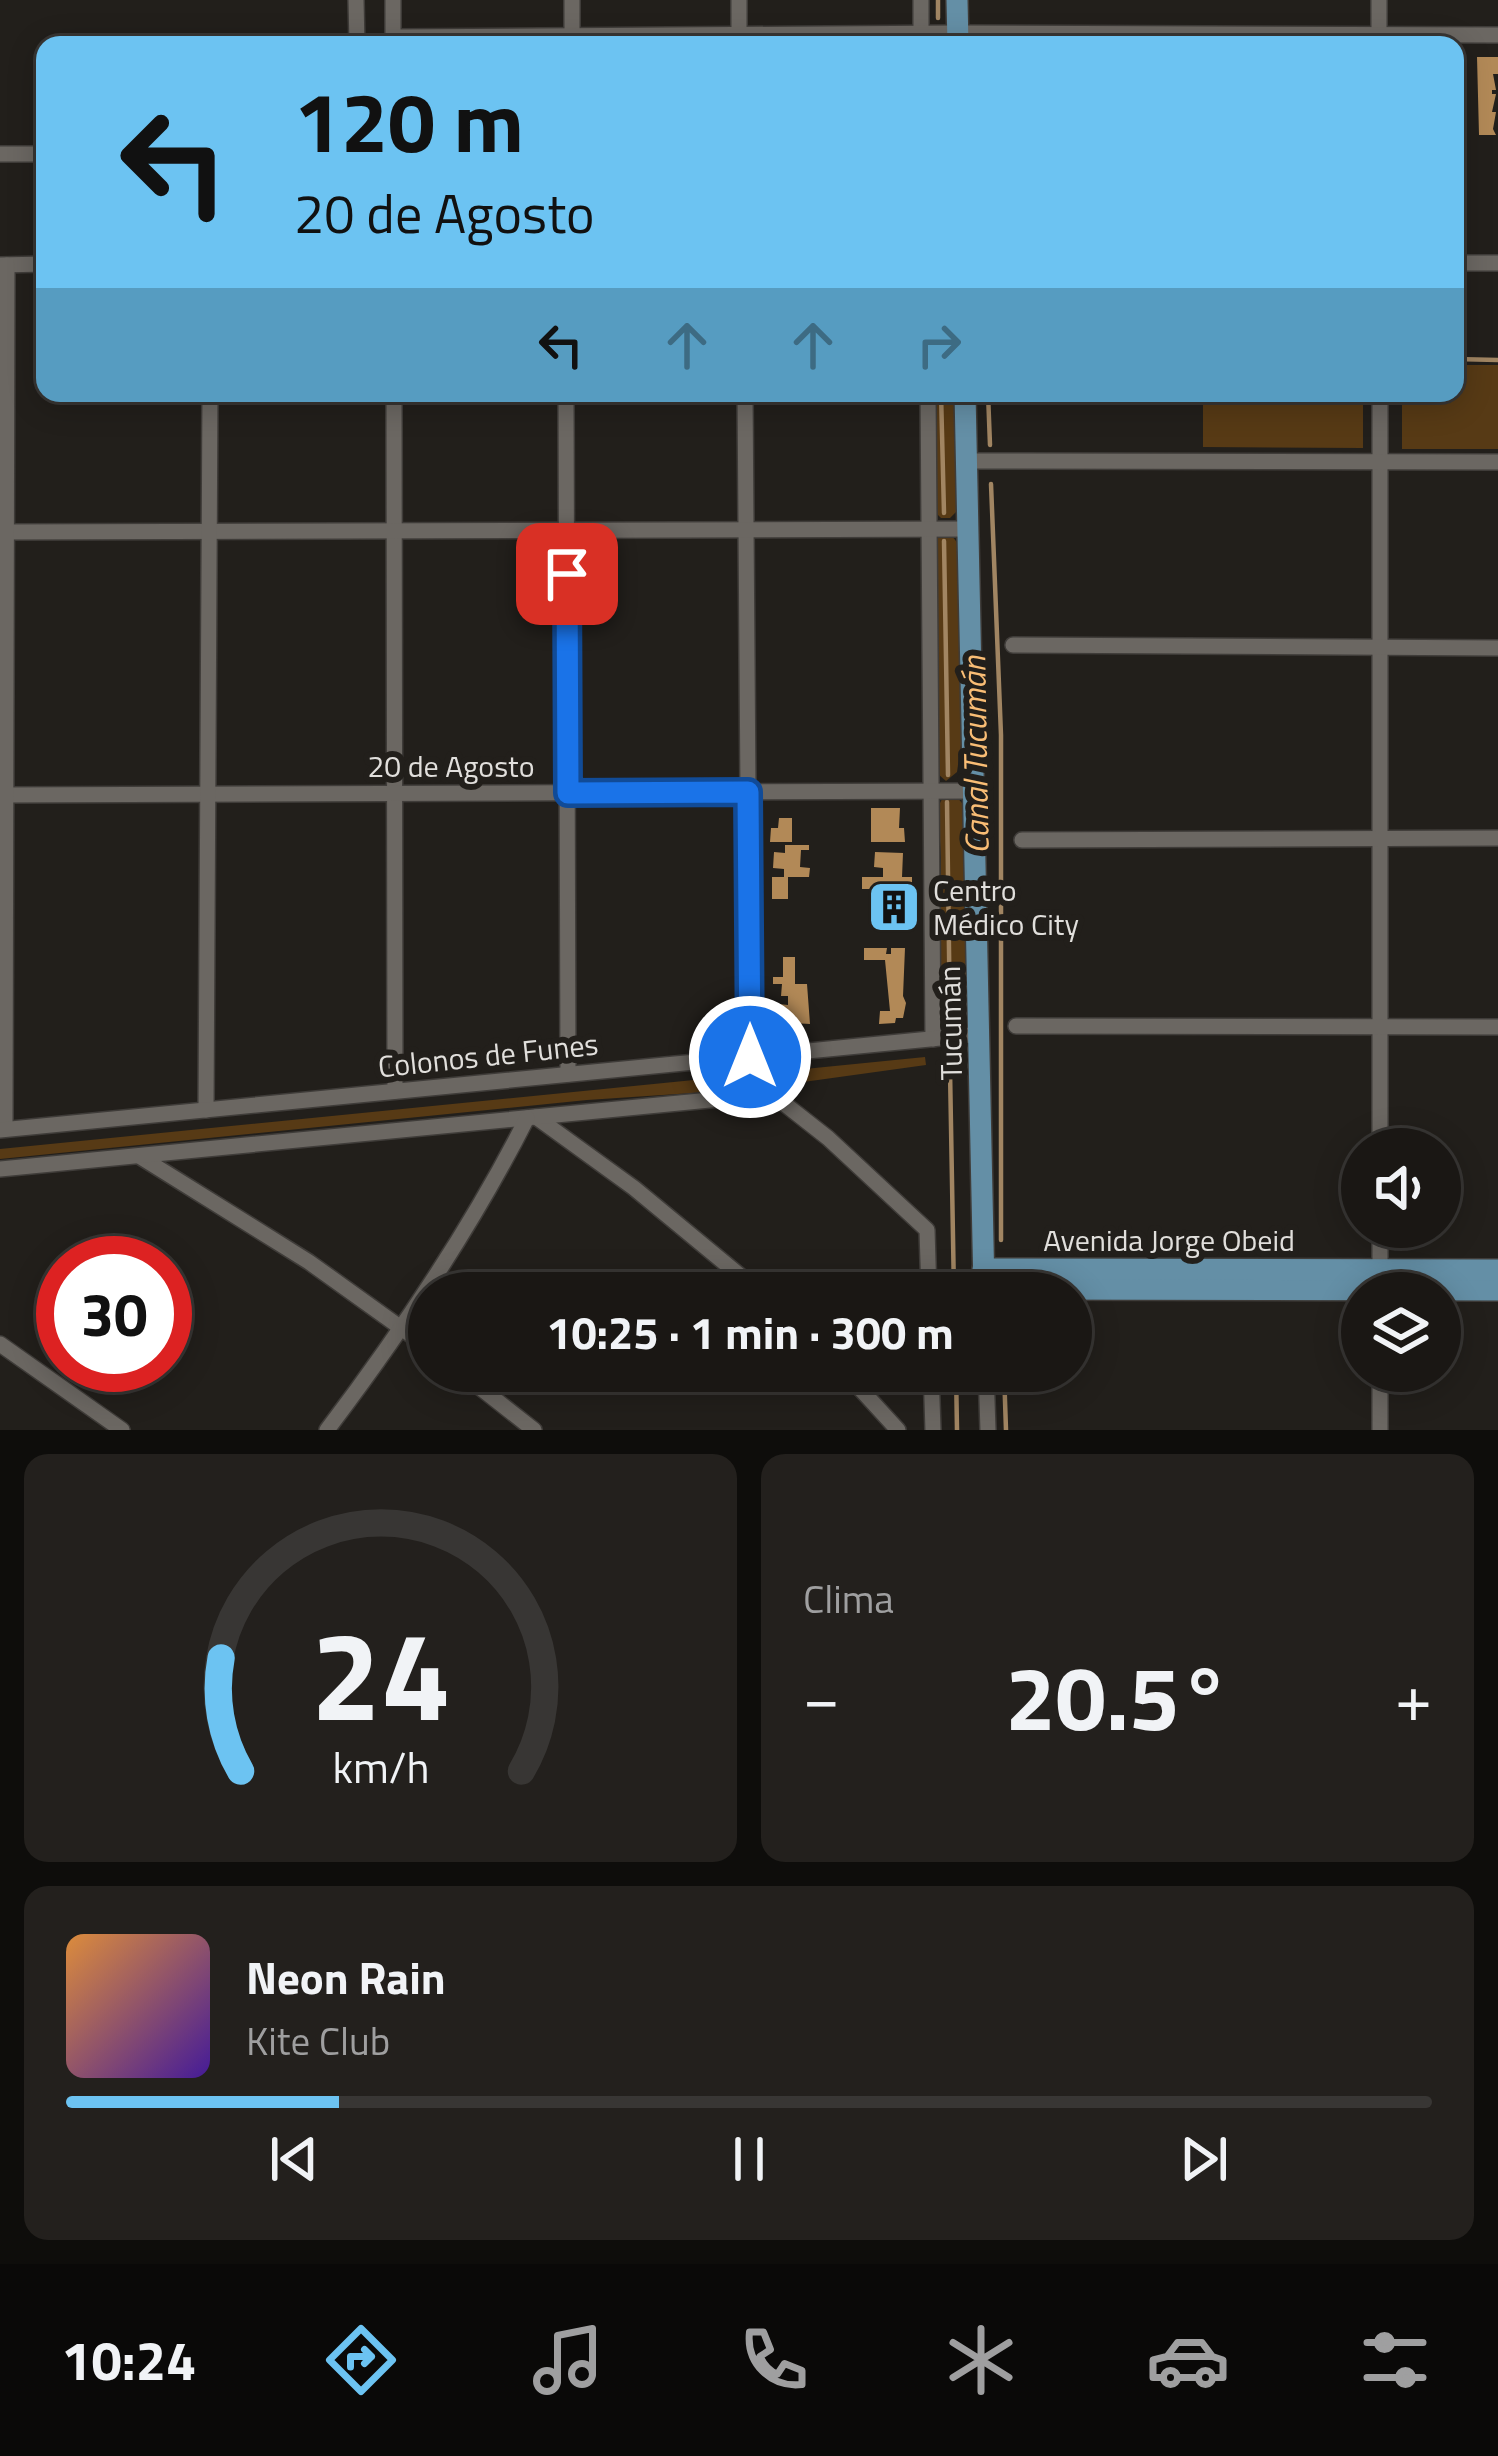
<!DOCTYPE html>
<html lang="es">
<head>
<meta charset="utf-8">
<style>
	:root { --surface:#1a1714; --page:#23201d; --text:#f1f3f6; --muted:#9f9fa0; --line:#383634; --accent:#6cc3f2 }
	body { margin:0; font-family:"Titillium Web",sans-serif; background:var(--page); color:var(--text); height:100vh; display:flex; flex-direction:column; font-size:45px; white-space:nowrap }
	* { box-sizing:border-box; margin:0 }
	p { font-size:39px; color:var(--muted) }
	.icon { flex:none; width:66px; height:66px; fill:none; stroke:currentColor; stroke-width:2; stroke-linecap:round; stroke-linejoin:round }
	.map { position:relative; height:1430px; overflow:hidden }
	.drawer { display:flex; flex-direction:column; gap:24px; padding:24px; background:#0e0d0b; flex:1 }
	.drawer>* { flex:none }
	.banner { position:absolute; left:36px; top:36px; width:1428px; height:366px; border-radius:24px; box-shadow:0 6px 30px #0003,0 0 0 3px var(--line); background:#6cc3f2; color:#111; overflow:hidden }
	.fabs { position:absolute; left:1341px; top:1128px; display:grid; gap:24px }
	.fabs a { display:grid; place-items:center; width:120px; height:120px; border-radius:50%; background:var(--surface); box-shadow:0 6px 30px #0003,0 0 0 3px var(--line); font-size:60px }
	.speed { position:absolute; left:36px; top:1236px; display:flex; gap:24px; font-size:60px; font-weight:700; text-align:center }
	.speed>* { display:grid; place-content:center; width:156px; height:156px; border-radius:50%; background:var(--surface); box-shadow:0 6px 30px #0003,0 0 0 3px var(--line); line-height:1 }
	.speed .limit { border:18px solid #d22; background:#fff; color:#111 }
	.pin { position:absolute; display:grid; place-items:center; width:102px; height:102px; color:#fff; margin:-51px; border-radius:24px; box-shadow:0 6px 18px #0006 }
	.me { position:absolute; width:132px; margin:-66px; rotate:0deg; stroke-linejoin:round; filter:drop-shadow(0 0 9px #0008) }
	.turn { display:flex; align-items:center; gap:42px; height:252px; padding:0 60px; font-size:54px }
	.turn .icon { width:156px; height:156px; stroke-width:2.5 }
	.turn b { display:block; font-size:84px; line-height:102px }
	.lanes { display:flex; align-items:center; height:114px; padding:0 60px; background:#0003; justify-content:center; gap:60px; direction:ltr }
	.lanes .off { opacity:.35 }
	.big { font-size:90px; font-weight:700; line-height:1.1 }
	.drawer .widget { flex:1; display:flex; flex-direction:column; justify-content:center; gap:18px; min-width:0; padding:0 42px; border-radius:24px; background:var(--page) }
	.drawer .dial { align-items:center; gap:0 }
	.dial svg { height:312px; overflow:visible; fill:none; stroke:var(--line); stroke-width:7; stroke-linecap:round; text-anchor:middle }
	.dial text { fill:var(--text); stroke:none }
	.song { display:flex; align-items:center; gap:36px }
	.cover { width:144px; height:144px; border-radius:18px; background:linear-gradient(135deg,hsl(30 70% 55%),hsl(260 70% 35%)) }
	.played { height:12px; border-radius:6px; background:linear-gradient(90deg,var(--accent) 20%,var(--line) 20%) }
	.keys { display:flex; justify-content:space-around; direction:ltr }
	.heat { display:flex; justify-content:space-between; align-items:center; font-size:66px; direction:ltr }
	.drawer .tiles { flex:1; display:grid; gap:24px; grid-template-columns:1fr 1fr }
	.widget:last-child { grid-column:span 2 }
	.trip { position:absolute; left:408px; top:1272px; width:684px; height:120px; border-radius:60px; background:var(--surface); box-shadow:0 6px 30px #0003,0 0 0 3px var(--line); font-weight:700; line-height:120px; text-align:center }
	.dock { display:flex; height:192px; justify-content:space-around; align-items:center; background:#0a0908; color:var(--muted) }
	.dock .icon { width:84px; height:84px }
	.dock .selected { color:var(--accent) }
	.dock b { font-size:54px; color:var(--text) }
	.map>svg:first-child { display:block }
</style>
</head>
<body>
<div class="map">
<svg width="1498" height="1430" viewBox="0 0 1498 1430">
	<rect width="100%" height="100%" fill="#221f1b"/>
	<g fill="#573a15">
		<polygon points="1455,365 1498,365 1498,449 1402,449 1402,393 1455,393"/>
		<polygon points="931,393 956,393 957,511 950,518 941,518 934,511"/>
		<polygon points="1203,393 1363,393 1363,448 1203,447"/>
		<polygon points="949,532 962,549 963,731 957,772 946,781 938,774 935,536"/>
		<polygon points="956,796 967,809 969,978 961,1020 948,1029 939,1016 941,858 938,807 942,799"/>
		<polygon points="925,1057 926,1065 753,1089 587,1100 0,1159 0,1149"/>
	</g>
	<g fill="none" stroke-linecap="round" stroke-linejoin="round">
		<g stroke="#a18562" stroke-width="4.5">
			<polyline points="938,0 938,18"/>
			<polyline points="1455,359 1498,360"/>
			<polyline points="941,393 944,513"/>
			<polyline points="988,393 990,445"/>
			<polyline points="991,484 1001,735 1001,1240"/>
			<polyline points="944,541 948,775"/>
			<polyline points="947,802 950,1022"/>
			<polyline points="950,1070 954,1293"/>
			<polyline points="956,1371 957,1430"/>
			<polyline points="1004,1371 1006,1430"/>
		</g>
	</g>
	<g fill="#b28957">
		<polygon points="1477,57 1498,57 1498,74 1493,74 1496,90 1492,90 1492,94 1496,94 1492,112 1496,112 1493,129 1496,135 1479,135"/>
		<polygon points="871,808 900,808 899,828 904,828 905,842 871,842"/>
		<polygon points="779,818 792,818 792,842 770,842 771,828 778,828"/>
		<polygon points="785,845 809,845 809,850 801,850 800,867 810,868 809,877 788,877 788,899 772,899 772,877 784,877 784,869 773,868 774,852 785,853"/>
		<polygon points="875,852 903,853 902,877 912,877 912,889 905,889 905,913 884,913 884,889 862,889 862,877 883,877 883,868 874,867"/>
		<polygon points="864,948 887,948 886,954 891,954 891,948 905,948 903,996 906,1003 903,1018 896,1018 895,1023 879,1024 880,1011 890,1011 885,960 864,960"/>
		<polygon points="783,957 795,957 795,984 807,984 810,1024 793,1023 789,1013 787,1020 774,1022 779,1004 788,1005 788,996 781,996 782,984 773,984 773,977 783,977"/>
	</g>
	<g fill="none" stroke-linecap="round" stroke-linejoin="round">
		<g stroke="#3f3c39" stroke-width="18">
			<g id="minor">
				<polyline points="356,0 357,45"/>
				<polyline points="393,0 393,45"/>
				<polyline points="572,0 572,36"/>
				<polyline points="739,0 739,35"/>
				<polyline points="921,0 921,45"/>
				<polyline points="1379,0 1379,45"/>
				<polyline points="393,37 958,33 1498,35"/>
				<polyline points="0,154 45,154"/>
				<polyline points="1455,263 1498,263"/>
				<polyline points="0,265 45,264"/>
				<polyline points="394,393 395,1091"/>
				<polyline points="566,393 568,1074"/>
				<polyline points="745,393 750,1057"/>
				<polyline points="928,393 933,1039"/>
				<polyline points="1380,393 1380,1149"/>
				<polyline points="967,461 1498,462"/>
				<polyline points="0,532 969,529"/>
				<polyline points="1013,645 1498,648"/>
				<polyline points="0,795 975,791"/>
				<polyline points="1022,840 1498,838"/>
				<polyline points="1016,1026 1498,1027"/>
				<polyline points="206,1110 210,393"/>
				<polyline points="536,1117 634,1188 761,1293"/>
				<polyline points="5,1129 7,265"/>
				<polyline points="0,1130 981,1034"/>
				<polyline points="139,1156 309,1262 429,1348"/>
				<polyline points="0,1169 772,1094 828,1138 927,1230 929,1293"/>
				<polyline points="1380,1227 1380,1278"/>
				<polyline points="0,1344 122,1430"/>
				<polyline points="459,1371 534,1430"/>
				<polyline points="844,1371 898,1430"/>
				<polyline points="931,1371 933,1430"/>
				<polyline points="986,1371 988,1430"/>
				<polyline points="1380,1371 1380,1430"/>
				<path d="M 327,1430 C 402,1331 471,1229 527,1118"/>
			</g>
		</g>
		<g stroke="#3f3c39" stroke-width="24">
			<g id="major">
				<polyline points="957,0 958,45"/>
				<polyline points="965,393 984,1289 1498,1290"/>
				<polyline points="983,1269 1498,1270"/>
			</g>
		</g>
		<use href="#minor" stroke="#6b6762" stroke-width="15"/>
		<use href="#major" stroke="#648fa6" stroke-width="21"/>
	</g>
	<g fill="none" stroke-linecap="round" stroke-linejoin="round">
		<g stroke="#114b97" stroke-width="30">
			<polyline id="route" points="567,574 568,793 748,792 750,1057"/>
		</g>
		<use href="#route" stroke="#1a73e8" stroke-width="21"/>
	</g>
	<defs>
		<g id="building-square" transform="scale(2.7)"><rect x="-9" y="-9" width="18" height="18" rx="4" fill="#6cc3f2" stroke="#221f1b"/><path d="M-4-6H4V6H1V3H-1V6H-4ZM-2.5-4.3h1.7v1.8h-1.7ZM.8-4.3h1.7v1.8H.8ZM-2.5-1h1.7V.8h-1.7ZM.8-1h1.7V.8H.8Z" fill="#111"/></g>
	</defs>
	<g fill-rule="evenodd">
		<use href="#building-square" x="894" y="907"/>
	</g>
	<g text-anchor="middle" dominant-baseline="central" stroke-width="12" stroke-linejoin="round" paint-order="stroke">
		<g font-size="30" fill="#e1dfdc" stroke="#221f1b">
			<text x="451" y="766">20 de Agosto</text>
			<text transform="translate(950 1023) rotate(-91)">Tucumán</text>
			<text transform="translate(488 1055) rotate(-6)">Colonos de Funes</text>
			<text x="1169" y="1240">Avenida Jorge Obeid</text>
		</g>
		<g font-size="30" fill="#e1dfdc" stroke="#221f1b" text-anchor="start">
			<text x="933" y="890">Centro<tspan x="933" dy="34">Médico City</tspan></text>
		</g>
		<g font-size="33" font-style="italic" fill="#f9bd75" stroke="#221f1b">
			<text transform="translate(975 755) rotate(-91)">Canal Tucumán</text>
		</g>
	</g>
</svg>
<div class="fabs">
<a><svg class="icon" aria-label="sound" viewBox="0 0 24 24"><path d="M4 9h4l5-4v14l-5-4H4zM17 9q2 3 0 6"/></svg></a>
<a><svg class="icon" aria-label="layers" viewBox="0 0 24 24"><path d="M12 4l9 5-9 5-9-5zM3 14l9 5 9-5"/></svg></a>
</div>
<div class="speed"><div class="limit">30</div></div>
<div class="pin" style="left:567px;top:574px;background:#d93025"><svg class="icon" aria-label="arrive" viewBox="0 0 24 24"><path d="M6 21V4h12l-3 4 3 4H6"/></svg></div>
<svg class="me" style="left:750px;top:1057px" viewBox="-20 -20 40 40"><circle r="17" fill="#1a73e8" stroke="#fff" stroke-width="3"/><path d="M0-11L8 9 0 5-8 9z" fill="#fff"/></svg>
<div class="trip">10:25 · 1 min · 300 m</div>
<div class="banner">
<div class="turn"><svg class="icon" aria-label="left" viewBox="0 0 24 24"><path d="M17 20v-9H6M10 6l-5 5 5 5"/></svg><div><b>120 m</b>20 de Agosto</div></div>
<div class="lanes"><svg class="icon" aria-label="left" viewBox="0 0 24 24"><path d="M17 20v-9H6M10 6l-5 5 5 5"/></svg><svg class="icon off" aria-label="ahead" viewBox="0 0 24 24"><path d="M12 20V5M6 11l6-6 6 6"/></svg><svg class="icon off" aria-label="ahead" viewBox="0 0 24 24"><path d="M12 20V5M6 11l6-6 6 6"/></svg><svg class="icon off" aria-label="right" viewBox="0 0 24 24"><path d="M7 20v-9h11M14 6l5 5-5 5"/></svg></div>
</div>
</div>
<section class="drawer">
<div class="tiles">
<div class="widget dial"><svg viewBox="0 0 100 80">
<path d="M14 69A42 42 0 1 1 86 69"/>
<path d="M14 69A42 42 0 0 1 9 40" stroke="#6cc3f2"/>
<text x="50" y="56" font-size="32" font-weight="700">24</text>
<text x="50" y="72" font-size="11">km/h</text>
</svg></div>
<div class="widget"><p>Clima</p>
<div class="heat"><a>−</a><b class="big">20.5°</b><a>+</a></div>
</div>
<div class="widget">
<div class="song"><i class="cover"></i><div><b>Neon Rain</b><p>Kite Club</p></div></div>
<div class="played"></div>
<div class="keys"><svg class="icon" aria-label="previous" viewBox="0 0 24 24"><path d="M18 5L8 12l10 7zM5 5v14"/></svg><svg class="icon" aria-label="pause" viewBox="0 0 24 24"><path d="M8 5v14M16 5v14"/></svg><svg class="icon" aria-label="next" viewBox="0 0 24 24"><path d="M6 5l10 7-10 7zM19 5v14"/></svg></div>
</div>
</div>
</section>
<nav class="dock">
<b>10:24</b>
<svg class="icon selected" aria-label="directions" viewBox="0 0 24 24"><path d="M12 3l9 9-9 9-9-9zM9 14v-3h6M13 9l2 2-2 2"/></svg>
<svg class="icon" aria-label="music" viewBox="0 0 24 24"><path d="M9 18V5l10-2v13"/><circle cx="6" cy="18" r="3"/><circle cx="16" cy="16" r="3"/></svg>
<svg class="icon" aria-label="phone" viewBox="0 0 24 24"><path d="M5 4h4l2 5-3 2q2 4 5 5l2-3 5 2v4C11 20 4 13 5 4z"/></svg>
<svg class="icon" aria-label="climate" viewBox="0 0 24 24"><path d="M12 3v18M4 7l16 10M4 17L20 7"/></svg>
<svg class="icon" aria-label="car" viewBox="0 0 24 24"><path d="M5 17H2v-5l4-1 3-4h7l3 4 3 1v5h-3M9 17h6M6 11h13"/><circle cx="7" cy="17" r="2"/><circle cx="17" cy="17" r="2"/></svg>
<svg class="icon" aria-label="filters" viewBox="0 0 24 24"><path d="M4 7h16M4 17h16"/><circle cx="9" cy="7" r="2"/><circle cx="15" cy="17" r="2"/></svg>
</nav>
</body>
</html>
